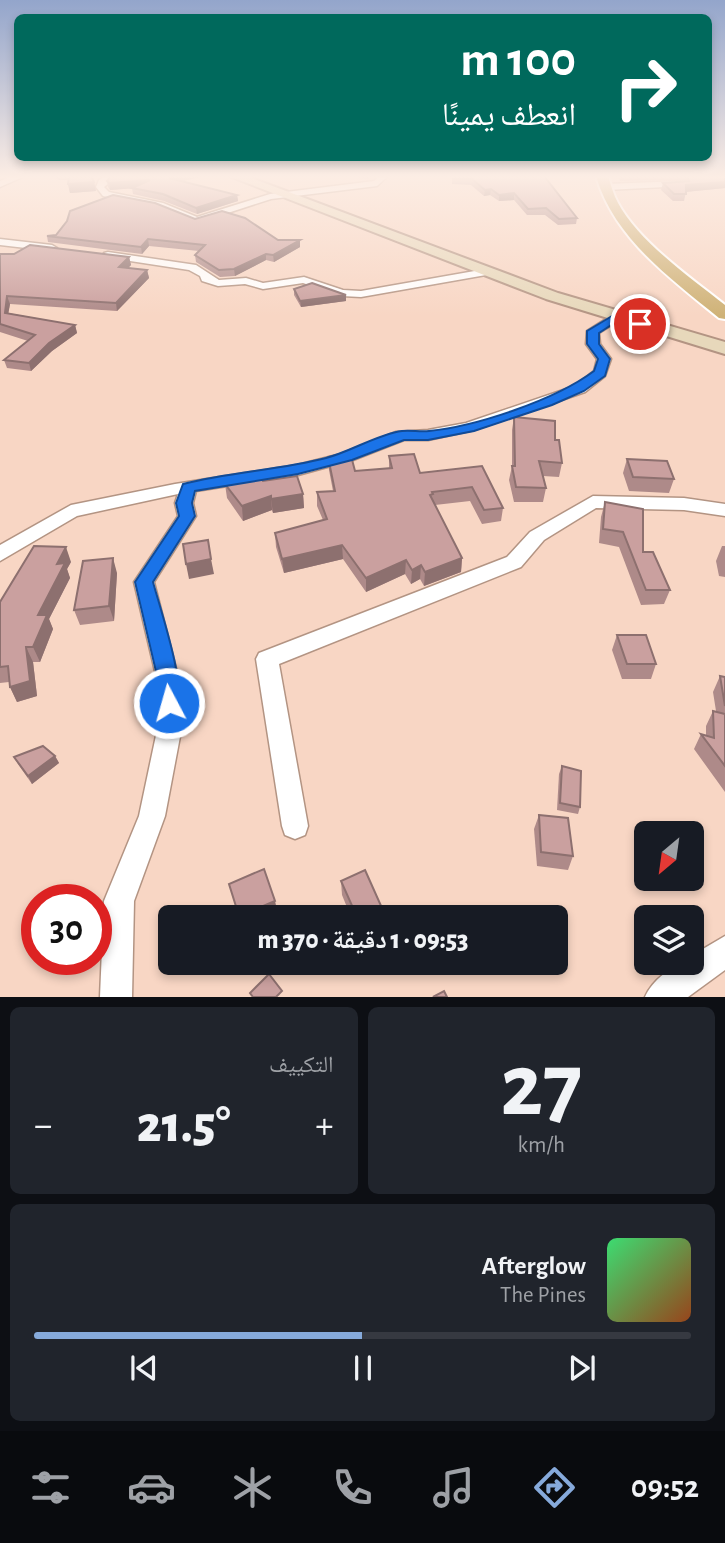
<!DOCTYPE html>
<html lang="ar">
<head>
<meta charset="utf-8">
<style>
	:root { --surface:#171b24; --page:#20242c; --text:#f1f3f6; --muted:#9ea1a6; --line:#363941; --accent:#86aadb }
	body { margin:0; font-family:"Alegreya Sans","Noto Naskh Arabic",sans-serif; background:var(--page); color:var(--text); direction:rtl; height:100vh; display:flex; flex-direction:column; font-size:26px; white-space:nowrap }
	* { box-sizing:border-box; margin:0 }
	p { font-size:23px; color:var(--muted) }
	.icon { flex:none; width:38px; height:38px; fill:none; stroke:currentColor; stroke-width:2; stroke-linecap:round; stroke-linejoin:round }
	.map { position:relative; height:997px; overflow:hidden; direction:ltr }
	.sheet { display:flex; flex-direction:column; gap:10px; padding:10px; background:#0d0f14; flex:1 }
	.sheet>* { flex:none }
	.hud { position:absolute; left:14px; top:14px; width:698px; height:147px; border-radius:10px; box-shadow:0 4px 10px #0003; direction:rtl; background:#00695c; color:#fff; overflow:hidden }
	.needle { width:46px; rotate:209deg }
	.fabs { position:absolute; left:634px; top:821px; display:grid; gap:14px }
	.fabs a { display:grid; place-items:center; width:70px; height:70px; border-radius:10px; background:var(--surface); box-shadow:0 4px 10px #0003; font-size:35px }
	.speed { position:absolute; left:21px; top:884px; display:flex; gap:14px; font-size:35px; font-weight:700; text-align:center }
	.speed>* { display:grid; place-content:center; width:91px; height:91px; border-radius:50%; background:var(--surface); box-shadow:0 4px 10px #0003; line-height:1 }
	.speed .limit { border:10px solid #d22; background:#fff; color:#111 }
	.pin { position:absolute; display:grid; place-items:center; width:60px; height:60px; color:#fff; margin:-30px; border:4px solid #fff; border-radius:50%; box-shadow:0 2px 7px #0007 }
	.me { position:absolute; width:77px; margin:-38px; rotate:354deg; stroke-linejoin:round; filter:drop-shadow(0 0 5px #0008) }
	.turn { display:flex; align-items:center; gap:24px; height:147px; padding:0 21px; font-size:32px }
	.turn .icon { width:91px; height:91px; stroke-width:2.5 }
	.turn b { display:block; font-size:49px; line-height:60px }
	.big { font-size:52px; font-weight:800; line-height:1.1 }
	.sheet .tile { flex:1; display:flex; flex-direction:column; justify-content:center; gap:10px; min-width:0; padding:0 24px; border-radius:10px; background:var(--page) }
	.sheet .dial { align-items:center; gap:0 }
	.dial b { font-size:91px; line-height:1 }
	.song { display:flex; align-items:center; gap:21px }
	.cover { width:84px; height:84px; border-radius:10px; background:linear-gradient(135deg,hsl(140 70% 55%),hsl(20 70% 35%)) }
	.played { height:7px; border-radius:4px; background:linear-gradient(90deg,var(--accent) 50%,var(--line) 50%) }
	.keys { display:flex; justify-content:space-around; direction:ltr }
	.heat { display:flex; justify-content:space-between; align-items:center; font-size:38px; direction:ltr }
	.sheet .tiles { flex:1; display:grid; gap:10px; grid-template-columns:1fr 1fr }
	.tile:last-child { grid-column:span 2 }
	.trip { position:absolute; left:158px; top:905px; width:410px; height:70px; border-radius:10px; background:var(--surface); box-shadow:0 4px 10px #0003; font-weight:800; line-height:70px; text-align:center; direction:rtl }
	.dock { display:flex; height:112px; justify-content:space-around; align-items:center; background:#090b0e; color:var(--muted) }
	.dock .icon { width:49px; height:49px }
	.dock .selected { color:var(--accent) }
	.dock b { font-size:32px; color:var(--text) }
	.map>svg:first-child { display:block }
</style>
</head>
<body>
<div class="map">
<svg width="725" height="997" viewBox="0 0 725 997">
	<rect width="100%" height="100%" fill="#f8d6c4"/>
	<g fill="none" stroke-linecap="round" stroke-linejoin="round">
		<g stroke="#b39483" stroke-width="3">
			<g id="minor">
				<polygon points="12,176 25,176 0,187 0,181"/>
				<polygon points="106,176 117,176 104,187 109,192 163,203 197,217 270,194 374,181 379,176 388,176 377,186 271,199 197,223 157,207 103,196 96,187 99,180"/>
				<polygon points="682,181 685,186 606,190 602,187 606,184"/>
				<polygon points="0,239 52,245 57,248 52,251 0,245"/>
				<polygon points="108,252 196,265 219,280 246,278 263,283 304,277 343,290 361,291 486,269 491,272 486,275 361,297 342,296 303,283 263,289 245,284 218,286 202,281 200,276 189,270 104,257 104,253"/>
				<polygon points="617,312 621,313 621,319 599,333 600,344 611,359 605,376 585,392 474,430 428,440 404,440 353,460 298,475 196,491 193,503 196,516 154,582 179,680 182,726 165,816 134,901 132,997 100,997 104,901 139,816 158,726 157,680 134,582 178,516 175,503 178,494 77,516 0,561 0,545 71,505 175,484 297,465 341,454 396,432 428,430 466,423 575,386 594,371 597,359 586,344 587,331"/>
				<polygon points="593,496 684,498 725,504 725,516 684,510 596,508 544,540 521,567 279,664 308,826 305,835 295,839 285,835 282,826 256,659 259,653 507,557 530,532"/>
				<path d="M 725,936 L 725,970 L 688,997 L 645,997 C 651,982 674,962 691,962 L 691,956 Z"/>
			</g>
		</g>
		<g stroke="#b39483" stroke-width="4">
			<polygon id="secondary" points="229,176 246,176 558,293 725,342 725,354 546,299"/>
		</g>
		<g stroke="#fff" stroke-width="4">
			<path id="primary" d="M 596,176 L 608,176 C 611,185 613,194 618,203 C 638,241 691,278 725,305 L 725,319 L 719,318 C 670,278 614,238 596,176 Z"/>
		</g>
		<use href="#minor" fill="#fff" fill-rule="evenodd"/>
		<use href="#secondary" fill="#e7d8bb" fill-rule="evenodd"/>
		<use href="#primary" fill="#cfb277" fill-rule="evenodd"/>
	</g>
	<g fill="#ae8a89">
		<polygon points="54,176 82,176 94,182 96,191 70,193 68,184 68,180 59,180"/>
		<polygon points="348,176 374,176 367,179"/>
		<polygon points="417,176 544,176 577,218 576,224 558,225 545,215 527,215 514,200 499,201 490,195 484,196 471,185 452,184 452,177"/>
		<polygon points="618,176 725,176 725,188 686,192 684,201 673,201 661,190 663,183 685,181 684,180 620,181"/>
		<polygon points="107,181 182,182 237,195 238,201 197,214 164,201 133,194 132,188 110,190 108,187"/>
		<polygon points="195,219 278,240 300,240 300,247 274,262 266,260 235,276 220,277 196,262 195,255 199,251 149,246 142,254 48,242 47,236"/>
		<polygon points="0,254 129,257 131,265 128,268 147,270 149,278 117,311 10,304 8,313 75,325 77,333 52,351 31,371 7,368 4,360 28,341 0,332"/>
		<polygon points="294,289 346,295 346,301 301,307 294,295"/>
		<polygon points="514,417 555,440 562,463 559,477 543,476 546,488 543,502 514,502 509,480 512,466 512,430"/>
		<polygon points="389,456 420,473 482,466 503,508 501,521 482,524 470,501 435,505 462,558 461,572 424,586 420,579 411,584 405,574 366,592 343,559 284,573 276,547 275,533 323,520 317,506 317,492 333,491 329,470 328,457 355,471 389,468"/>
		<polygon points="627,459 674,479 669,493 629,491 623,473"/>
		<polygon points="263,481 303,494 304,508 273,513 272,510 243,521 227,498 225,484"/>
		<polygon points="605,502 643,552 670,590 664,604 641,605 619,547 599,543 601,517"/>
		<polygon points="722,546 725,546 725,577 719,576 716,561"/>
		<polygon points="71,562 67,569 70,578 49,619 53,629 40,662 33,662 37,696 17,702 10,687 9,682 0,683 0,602"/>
		<polygon points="117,573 114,621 80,625 74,610"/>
		<polygon points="617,635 656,664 651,679 622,679 612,650"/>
		<polygon points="720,676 725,677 725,792 694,749 701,734 706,735 706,726 713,711 716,711 713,692"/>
		<polygon points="55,756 59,763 32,784 18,764 14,757"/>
		<polygon points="562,766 580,807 578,814 557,810 559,774"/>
		<polygon points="539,815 573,856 568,870 537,866 534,829"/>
		<polygon points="341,881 386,917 351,917 342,895"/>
	</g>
	<g fill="#8d706f">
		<polygon points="177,176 205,176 170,184 169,178"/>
		<polygon points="150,180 151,187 110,190 109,183"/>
		<polygon points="94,182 96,191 70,193 68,184"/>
		<polygon points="725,182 725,188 684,192 686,185"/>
		<polygon points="491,189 490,195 484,196 485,190"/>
		<polygon points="514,193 514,200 499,201 499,195"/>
		<polygon points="237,195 238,201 197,214 196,208"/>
		<polygon points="148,239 149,246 142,254 141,247"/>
		<polygon points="300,240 300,247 274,262 273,255"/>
		<polygon points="266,254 266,260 235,276 234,269"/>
		<polygon points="129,257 131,265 121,275 119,267"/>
		<polygon points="147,270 149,278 117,311 116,303"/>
		<polygon points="346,295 346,301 301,307 300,301"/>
		<polygon points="7,296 10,304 7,321 5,313"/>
		<polygon points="75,325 77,333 52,351 31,371 29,363 49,343"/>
		<polygon points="303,494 304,508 273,513 271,499"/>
		<polygon points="271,496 272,510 243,521 242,506"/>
		<polygon points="342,545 343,559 284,573 282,559"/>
		<polygon points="66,547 71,562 67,569 70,578 49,619 53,629 40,662 33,647 38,615 57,564"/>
		<polygon points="113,558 117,573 114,621 109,606"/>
		<polygon points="462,558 461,572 424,586 425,572"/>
		<polygon points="211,559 214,574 189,579 186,564"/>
		<polygon points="406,560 405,574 366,592 366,578"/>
		<polygon points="421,565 420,579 411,584 412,570"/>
		<polygon points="26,647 33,662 37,696 17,702 10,687"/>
		<polygon points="55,756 59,763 32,784 28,776"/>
		<polygon points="275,901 278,914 272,917 239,917"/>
	</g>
	<g fill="#caa09f" stroke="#8d706f" stroke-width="2">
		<polygon points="69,176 92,177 94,182 68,184"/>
		<polygon points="111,176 177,176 169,178 237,195 196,208 163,194 132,188 150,180 109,183 107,181"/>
		<polygon points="452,176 544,176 577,218 559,219 546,208 528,209 514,193 499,195 491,189 485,190 472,179 453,178"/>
		<polygon points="687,176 725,176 725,182 686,185 686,194 674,194 663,183 689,181"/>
		<polygon points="113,195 155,203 195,219 222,211 245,218 278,240 300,240 273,255 266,254 234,269 219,270 195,255 205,245 148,239 141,247 47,236 56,235 67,221 70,211"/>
		<polygon points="30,245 129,257 119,267 147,270 116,303 7,296 5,313 75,325 49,343 29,363 4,360 35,335 0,324 0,254 14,254"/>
		<polygon points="312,283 346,295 300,301 294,289"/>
		<polygon points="514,417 555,421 555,440 559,440 562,463 539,461 546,488 516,487 512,466 515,466"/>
		<polygon points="350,452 355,471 392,468 389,456 414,454 420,473 482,466 503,508 484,510 472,487 432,492 433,494 430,495 462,558 425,572 421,565 412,570 406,560 366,578 342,545 282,559 275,533 327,519 317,492 335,491 328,457"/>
		<polygon points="627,459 667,461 674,479 633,477"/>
		<polygon points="261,476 263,481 297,476 303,494 271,499 271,496 242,506 225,484"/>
		<polygon points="605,502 643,509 643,552 653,552 670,590 646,590 623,532 603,529"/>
		<polygon points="208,540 211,559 186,564 183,544"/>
		<polygon points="34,546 66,547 57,564 65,563 38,615 47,615 33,647 26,647 30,681 10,687 8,666 0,667 0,602"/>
		<polygon points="113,558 109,606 74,610 83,561"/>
		<polygon points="617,635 646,635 656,664 627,664"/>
		<polygon points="720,676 725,677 725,706"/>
		<polygon points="713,711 725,714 725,766 701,734 714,738"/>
		<polygon points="43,746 55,756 28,776 14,757"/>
		<polygon points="562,766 581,771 580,807 560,803"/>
		<polygon points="539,815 568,818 573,856 541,852"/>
		<polygon points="264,869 275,901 239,916 229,884"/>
		<polygon points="365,870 386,917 357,917 341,881"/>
		<polygon points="269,974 282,991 276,997 253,997 250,993"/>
		<polygon points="444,991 447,997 433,997"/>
	</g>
	<linearGradient id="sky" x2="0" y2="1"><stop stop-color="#93a5cb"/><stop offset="0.56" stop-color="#fcede4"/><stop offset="1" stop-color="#fcede4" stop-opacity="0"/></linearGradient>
	<rect width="725" height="316" fill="url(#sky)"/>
	<path fill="#1a73e8" stroke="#114b97" stroke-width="2" d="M 617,313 L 646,324 L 640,327 L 619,320 L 599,333 L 599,344 L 610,359 L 605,376 L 584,391 L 552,405 L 474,431 L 428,440 L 404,440 L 352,460 L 298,474 L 195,491 L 192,503 L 195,516 L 153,582 C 160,608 187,688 177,709 L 169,712 L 162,709 L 158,703 L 158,680 L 135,582 L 179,516 L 176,503 L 183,484 C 230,472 279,470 326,458 C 350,452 378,434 402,431 C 411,430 420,432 429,431 C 477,426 555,400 594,371 L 598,359 L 587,344 L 587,331 Z"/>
</svg>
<div class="fabs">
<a><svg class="needle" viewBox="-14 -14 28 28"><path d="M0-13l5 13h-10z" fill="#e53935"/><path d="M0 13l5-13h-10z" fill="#9ea1a6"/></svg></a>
<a><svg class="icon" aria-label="layers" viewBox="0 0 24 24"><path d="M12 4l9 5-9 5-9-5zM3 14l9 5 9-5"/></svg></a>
</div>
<div class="speed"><div class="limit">30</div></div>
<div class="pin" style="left:640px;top:324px;background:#d93025"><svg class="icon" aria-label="arrive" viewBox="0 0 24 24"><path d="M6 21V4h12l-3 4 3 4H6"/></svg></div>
<svg class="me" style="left:169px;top:703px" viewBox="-20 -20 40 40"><circle r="17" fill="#1a73e8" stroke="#fff" stroke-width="3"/><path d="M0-11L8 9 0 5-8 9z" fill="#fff"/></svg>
<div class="trip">09:53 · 1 دقيقة · 370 m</div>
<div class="hud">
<div class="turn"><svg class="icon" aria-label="right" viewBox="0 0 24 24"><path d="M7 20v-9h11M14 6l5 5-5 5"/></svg><div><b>100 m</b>انعطف يمينًا</div></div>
</div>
</div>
<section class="sheet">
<div class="tiles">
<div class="tile dial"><b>27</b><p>km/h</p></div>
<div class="tile"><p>التكييف</p>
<div class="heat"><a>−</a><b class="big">21.5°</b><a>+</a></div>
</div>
<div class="tile">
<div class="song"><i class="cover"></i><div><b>Afterglow</b><p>The Pines</p></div></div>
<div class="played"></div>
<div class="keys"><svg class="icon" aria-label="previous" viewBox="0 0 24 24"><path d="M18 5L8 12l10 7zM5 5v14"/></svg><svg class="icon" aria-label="pause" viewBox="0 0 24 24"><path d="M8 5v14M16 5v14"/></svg><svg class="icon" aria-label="next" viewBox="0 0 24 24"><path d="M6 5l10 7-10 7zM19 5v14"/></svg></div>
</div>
</div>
</section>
<nav class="dock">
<b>09:52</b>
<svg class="icon selected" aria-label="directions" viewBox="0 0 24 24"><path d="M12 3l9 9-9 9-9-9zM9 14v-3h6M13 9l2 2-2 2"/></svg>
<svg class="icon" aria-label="music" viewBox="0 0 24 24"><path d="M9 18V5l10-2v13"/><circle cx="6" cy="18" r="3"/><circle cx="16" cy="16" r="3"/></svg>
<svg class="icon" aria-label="phone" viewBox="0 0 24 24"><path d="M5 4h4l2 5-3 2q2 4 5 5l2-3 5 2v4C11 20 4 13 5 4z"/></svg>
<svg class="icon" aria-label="climate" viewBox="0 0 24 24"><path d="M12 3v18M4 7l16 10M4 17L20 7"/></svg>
<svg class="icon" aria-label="car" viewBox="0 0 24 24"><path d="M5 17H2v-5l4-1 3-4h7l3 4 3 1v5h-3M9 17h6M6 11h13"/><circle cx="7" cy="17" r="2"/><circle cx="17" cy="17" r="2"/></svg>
<svg class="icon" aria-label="filters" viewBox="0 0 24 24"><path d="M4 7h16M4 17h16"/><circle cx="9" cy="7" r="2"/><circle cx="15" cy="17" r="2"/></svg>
</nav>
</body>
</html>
